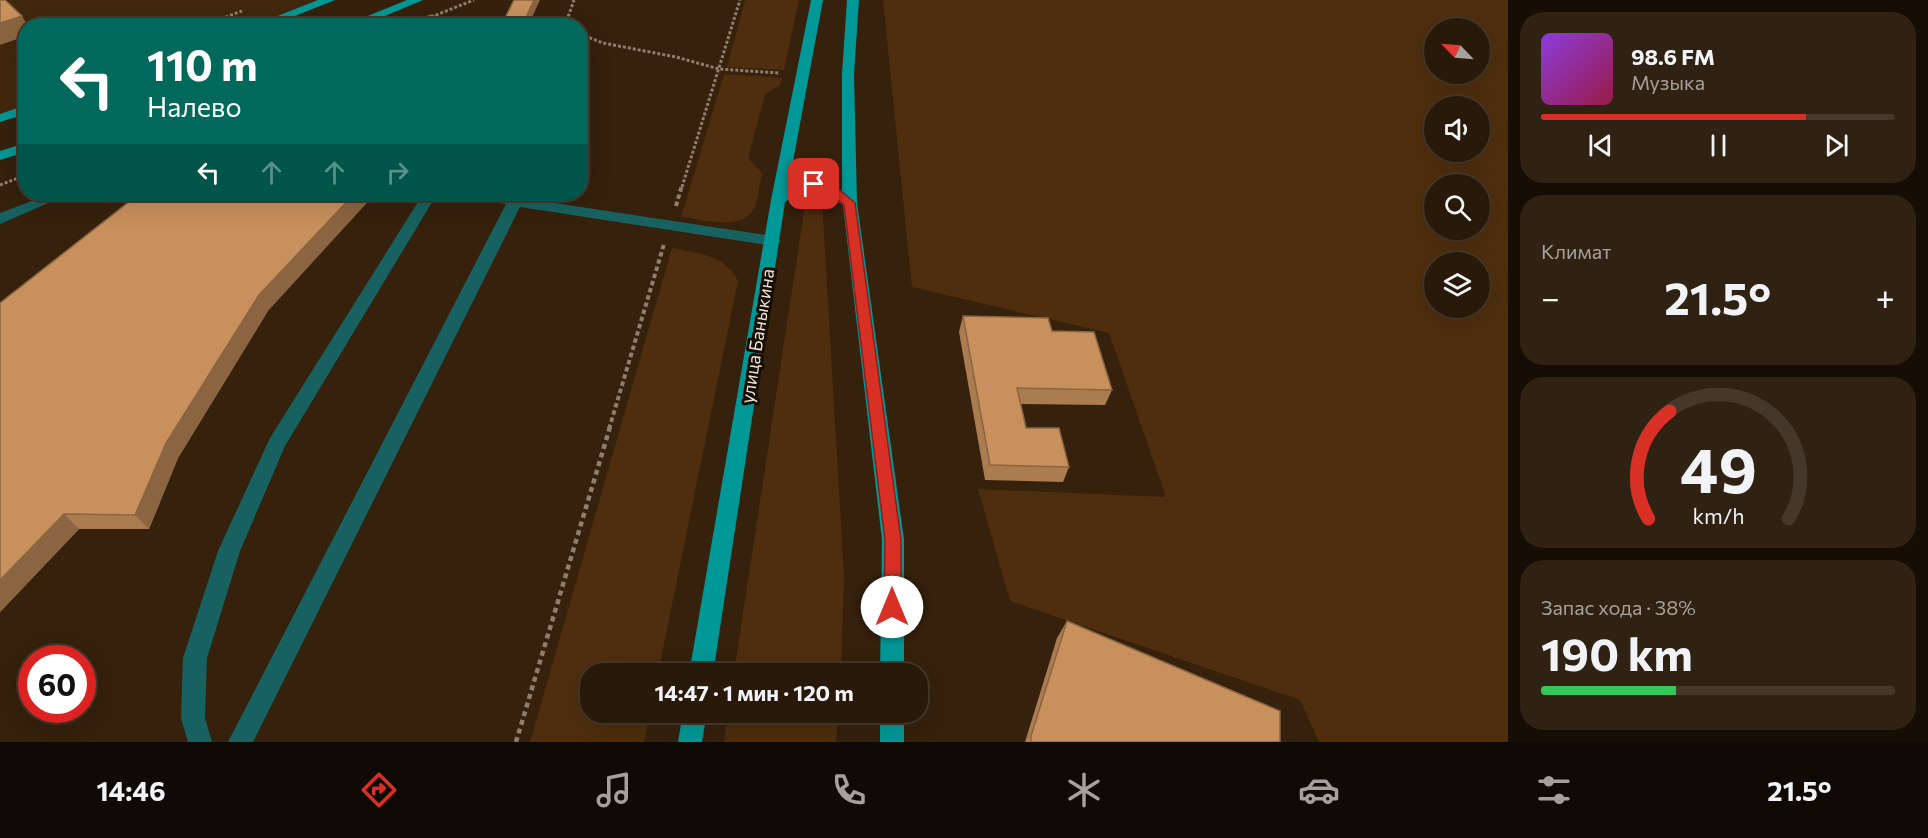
<!DOCTYPE html>
<html lang="ru">
<head>
<meta charset="utf-8">
<style>
	:root { --surface:#281909; --page:#302212; --text:#f1f3f6; --muted:#a5a09c; --line:#44382a; --accent:#d93025 }
	body { margin:0; font-family:Commissioner,sans-serif; background:var(--page); color:var(--text); height:100vh; display:flex; flex-direction:column; font-size:22px; white-space:nowrap }
	* { box-sizing:border-box; margin:0 }
	p { font-size:20px; color:var(--muted) }
	.icon { flex:none; width:33px; height:33px; fill:none; stroke:currentColor; stroke-width:2; stroke-linecap:round; stroke-linejoin:round }
	.map { position:relative; flex:1; overflow:hidden }
	.drawer { display:flex; flex-direction:column; gap:12px; padding:12px; background:#160e05; width:420px }
	.drawer>* { flex:none }
	.top-card { position:absolute; left:18px; top:18px; width:570px; height:183px; border-radius:24px; box-shadow:0 6px 24px #0002,0 0 0 2px var(--line); background:#00695c; color:#fff; overflow:hidden }
	.needle { width:39px; rotate:295deg }
	.controls { position:absolute; left:1424px; top:18px; display:grid; gap:12px }
	.controls a { display:grid; place-items:center; width:66px; height:66px; border-radius:50%; background:var(--surface); box-shadow:0 6px 24px #0002,0 0 0 2px var(--line); font-size:30px }
	.speed { position:absolute; left:18px; top:645px; display:flex; gap:12px; font-size:30px; font-weight:700; text-align:center }
	.speed>* { display:grid; place-content:center; width:78px; height:78px; border-radius:50%; background:var(--surface); box-shadow:0 6px 24px #0002,0 0 0 2px var(--line); line-height:1 }
	.speed .limit { border:9px solid #d22; background:#fff; color:#111 }
	.pin { position:absolute; display:grid; place-items:center; width:51px; height:51px; color:#fff; margin:-26px; border-radius:12px; box-shadow:0 3px 9px #0006 }
	.me { position:absolute; width:66px; margin:-33px; rotate:0deg; stroke-linejoin:round; filter:drop-shadow(0 0 4px #0008) }
	.turn { display:flex; align-items:center; gap:21px; height:126px; padding:0 30px; font-size:27px }
	.turn .icon { width:78px; height:78px; stroke-width:2.5 }
	.turn b { display:block; font-size:42px; line-height:51px }
	.lanes { display:flex; align-items:center; height:57px; padding:0 30px; background:#0003; justify-content:center; gap:30px; direction:ltr }
	.lanes .off { opacity:.35 }
	.big { font-size:45px; font-weight:700; line-height:1.1 }
	.drawer .widget { flex:1; display:flex; flex-direction:column; justify-content:center; gap:9px; min-width:0; padding:0 21px; border-radius:24px; background:var(--page) }
	.drawer .dial { align-items:center; gap:0 }
	.dial svg { height:156px; overflow:visible; fill:none; stroke:var(--line); stroke-width:7; stroke-linecap:round; text-anchor:middle }
	.dial text { fill:var(--text); stroke:none }
	.song { display:flex; align-items:center; gap:18px }
	.cover { width:72px; height:72px; border-radius:9px; background:linear-gradient(135deg,hsl(270 70% 55%),hsl(340 70% 35%)) }
	.played { height:6px; border-radius:3px; background:linear-gradient(90deg,var(--accent) 75%,var(--line) 75%) }
	.keys { display:flex; justify-content:space-around; direction:ltr }
	.heat { display:flex; justify-content:space-between; align-items:center; font-size:33px; direction:ltr }
	.charge { height:9px; border-radius:4px; background:linear-gradient(90deg,#34c759 38%,var(--line) 0) }
	.trip { position:absolute; left:580px; top:663px; width:348px; height:60px; border-radius:24px; background:var(--surface); box-shadow:0 6px 24px #0002,0 0 0 2px var(--line); font-weight:700; line-height:60px; text-align:center }
	.menu { display:flex; height:96px; justify-content:space-around; align-items:center; background:#100a04; color:var(--muted) }
	.menu .icon { width:42px; height:42px }
	.menu .current { color:var(--accent) }
	.menu b { font-size:27px; color:var(--text) }
	main { display:flex; flex:1; min-height:0 }
	.map>svg:first-child { display:block }
</style>
</head>
<body>
<main>
<div class="map">
<svg width="1508" height="742" viewBox="0 0 1508 742">
	<rect width="100%" height="100%" fill="#35210c"/>
	<polygon fill="#41270c" points="0,0 332,0 261,25 26,26 25,111 0,120"/>
	<g fill="#4e2e0e" fill-rule="evenodd">
		<polygon points="745,0 799,0 784,70 727,67"/>
		<path d="M 883,0 L 1508,0 L 1508,742 L 1319,742 L 1300,700 L 1010,601 L 978,489 L 1166,497 L 1109,333 L 912,287 ZM 1434,28 L 1479,28 L 1479,74 L 1434,74 ZM 1434,106 L 1479,106 L 1479,152 L 1434,152 ZM 1434,184 L 1479,184 L 1479,230 L 1434,230 ZM 1434,262 L 1479,262 L 1479,308 L 1434,308 Z"/>
		<path d="M 724,74 L 782,78 L 779,86 L 765,94 L 748,158 L 762,173 C 759,185 759,205 750,214 C 735,230 700,219 681,217 Z"/>
		<polygon points="819,193 822,198 844,578 841,673 734,673 806,198 809,194"/>
		<path d="M 672,248 C 698,253 726,255 738,281 L 658,673 L 591,674 L 591,712 L 650,713 L 644,742 L 530,742 Z"/>
		<polygon points="728,713 838,713 836,742 724,742"/>
	</g>
	<g fill="none" stroke-linecap="round" stroke-linejoin="round">
		<g stroke="#8f7e6d" stroke-width="3" stroke-dasharray="3 2" stroke-linecap="butt">
			<polyline points="431,17 474,0"/>
			<polyline points="202,26 242,11"/>
			<polyline points="565,26 574,0"/>
			<polyline points="580,34 603,43 676,57 719,69 779,73"/>
			<polyline points="0,185 26,175"/>
			<polyline points="682,187 740,0"/>
		</g>
		<g stroke="#8f7e6d" stroke-width="4" stroke-dasharray="4.5 3" stroke-linecap="butt">
			<polyline points="676,206 682,185"/>
			<polyline points="609,429 664,244"/>
		</g>
		<polyline stroke="#8f7e6d" stroke-width="4.5" stroke-dasharray="5 4" stroke-linecap="butt" points="516,742 610,427"/>
		<g fill="#176260" fill-rule="evenodd">
			<polygon points="50,194 69,194 0,224 0,213"/>
			<polygon points="423,194 437,194 285,446 240,551 207,658 205,718 212,742 188,742 181,718 183,658 218,551 270,438"/>
			<polygon points="461,194 494,194 773,236 781,241 773,246 520,207 253,742 228,742 506,204 468,199"/>
		</g>
		<g fill="#009896" fill-rule="evenodd">
			<polygon points="318,0 335,0 270,26 252,26"/>
			<polygon points="407,0 423,0 361,26 343,26"/>
			<path d="M 811,0 L 823,0 L 788,188 L 815,181 L 842,191 L 842,74 L 847,0 L 859,0 L 854,74 L 857,203 L 904,540 L 904,674 L 880,674 L 882,540 L 843,205 C 821,189 808,187 785,202 L 713,674 L 689,674 L 771,200 Z"/>
			<polygon points="26,105 26,114 0,122 0,114"/>
			<polygon points="26,143 26,152 0,160 0,151"/>
			<polygon points="683,712 707,712 702,742 678,742"/>
			<rect x="880" y="712" width="24" height="30"/>
		</g>
	</g>
	<g fill="#ab7c50">
		<polygon points="0,303 268,311 178,458 149,529 79,529 0,612"/>
		<polygon points="963,316 1052,331 1112,390 1105,405 1021,404 1026,428 1069,467 1063,482 985,480 959,332"/>
		<polygon points="1067,621 1280,742 1025,742 1057,638"/>
	</g>
	<g fill="#8b6541">
		<polygon points="534,0 540,0 528,26 522,26"/>
		<polygon points="22,16 28,26 26,26 26,36 0,45 0,23"/>
		<polygon points="448,20 449,26 434,26"/>
		<polygon points="354,194 375,194 268,311 178,458 149,529 135,515 166,443 259,295"/>
		<polygon points="64,514 79,529 0,612 0,580"/>
	</g>
	<g fill="#c7905d" stroke="#8b6541" stroke-width="1.5">
		<polygon points="0,0 5,0 22,16 0,23"/>
		<polygon points="514,0 534,0 522,26 501,26"/>
		<polygon points="431,15 448,20 434,26 405,26"/>
		<polygon points="139,194 354,194 259,295 166,443 135,515 64,514 0,580 0,303"/>
		<polygon points="963,316 1048,318 1052,331 1094,332 1112,390 1017,388 1026,428 1059,428 1069,467 990,465"/>
		<polygon points="1067,621 1280,711 1280,742 1031,742 1031,736"/>
	</g>
	<polygon fill="#d93025" stroke="#8d1f18" stroke-width="1.5" points="814,181 836,187 855,203 901,540 901,607 898,612 892,615 886,612 884,607 885,540 844,205 828,192 811,186 809,184"/>
	<g text-anchor="middle" dominant-baseline="central" stroke-width="6" stroke-linejoin="round" paint-order="stroke">
		<g font-size="18" fill="#f1e3d6" stroke="#160d05">
			<text transform="translate(757 336) rotate(-81)">улица Баныкина</text>
		</g>
	</g>
</svg>
<div class="controls">
<a><svg class="needle" viewBox="-14 -14 28 28"><path d="M0-13l5 13h-10z" fill="#e53935"/><path d="M0 13l5-13h-10z" fill="#a5a09c"/></svg></a>
<a><svg class="icon" aria-label="sound" viewBox="0 0 24 24"><path d="M4 9h4l5-4v14l-5-4H4zM17 9q2 3 0 6"/></svg></a>
<a><svg class="icon" aria-label="search" viewBox="0 0 24 24"><circle cx="10" cy="10" r="6"/><path d="M15 15l6 6"/></svg></a>
<a><svg class="icon" aria-label="layers" viewBox="0 0 24 24"><path d="M12 4l9 5-9 5-9-5zM3 14l9 5 9-5"/></svg></a>
</div>
<div class="speed"><div class="limit">60</div></div>
<div class="pin" style="left:814px;top:184px;background:#d93025"><svg class="icon" aria-label="arrive" viewBox="0 0 24 24"><path d="M6 21V4h12l-3 4 3 4H6"/></svg></div>
<svg class="me" style="left:892px;top:607px" viewBox="-20 -20 40 40"><circle r="19" fill="#fff"/><path d="M0-13L10 11 0 6-10 11z" fill="#d93025"/></svg>
<div class="trip">14:47 · 1 мин · 120 m</div>
<div class="top-card">
<div class="turn"><svg class="icon" aria-label="left" viewBox="0 0 24 24"><path d="M17 20v-9H6M10 6l-5 5 5 5"/></svg><div><b>110 m</b>Налево</div></div>
<div class="lanes"><svg class="icon" aria-label="left" viewBox="0 0 24 24"><path d="M17 20v-9H6M10 6l-5 5 5 5"/></svg><svg class="icon off" aria-label="ahead" viewBox="0 0 24 24"><path d="M12 20V5M6 11l6-6 6 6"/></svg><svg class="icon off" aria-label="ahead" viewBox="0 0 24 24"><path d="M12 20V5M6 11l6-6 6 6"/></svg><svg class="icon off" aria-label="right" viewBox="0 0 24 24"><path d="M7 20v-9h11M14 6l5 5-5 5"/></svg></div>
</div>
</div>
<section class="drawer">
<div class="widget">
<div class="song"><i class="cover"></i><div><b>98.6 FM</b><p>Музыка</p></div></div>
<div class="played"></div>
<div class="keys"><svg class="icon" aria-label="previous" viewBox="0 0 24 24"><path d="M18 5L8 12l10 7zM5 5v14"/></svg><svg class="icon" aria-label="pause" viewBox="0 0 24 24"><path d="M8 5v14M16 5v14"/></svg><svg class="icon" aria-label="next" viewBox="0 0 24 24"><path d="M6 5l10 7-10 7zM19 5v14"/></svg></div>
</div>
<div class="widget"><p>Климат</p>
<div class="heat"><a>−</a><b class="big">21.5°</b><a>+</a></div>
</div>
<div class="widget dial"><svg viewBox="0 0 100 80">
<path d="M14 69A42 42 0 1 1 86 69"/>
<path d="M14 69A42 42 0 0 1 25 14" stroke="#d93025"/>
<text x="50" y="56" font-size="32" font-weight="700">49</text>
<text x="50" y="72" font-size="11">km/h</text>
</svg></div>
<div class="widget"><p>Запас хода · 38%</p><b class="big">190 km</b><div class="charge"></div></div>
</section>
</main>
<nav class="menu">
<b>14:46</b>
<svg class="icon current" aria-label="directions" viewBox="0 0 24 24"><path d="M12 3l9 9-9 9-9-9zM9 14v-3h6M13 9l2 2-2 2"/></svg>
<svg class="icon" aria-label="music" viewBox="0 0 24 24"><path d="M9 18V5l10-2v13"/><circle cx="6" cy="18" r="3"/><circle cx="16" cy="16" r="3"/></svg>
<svg class="icon" aria-label="phone" viewBox="0 0 24 24"><path d="M5 4h4l2 5-3 2q2 4 5 5l2-3 5 2v4C11 20 4 13 5 4z"/></svg>
<svg class="icon" aria-label="climate" viewBox="0 0 24 24"><path d="M12 3v18M4 7l16 10M4 17L20 7"/></svg>
<svg class="icon" aria-label="car" viewBox="0 0 24 24"><path d="M5 17H2v-5l4-1 3-4h7l3 4 3 1v5h-3M9 17h6M6 11h13"/><circle cx="7" cy="17" r="2"/><circle cx="17" cy="17" r="2"/></svg>
<svg class="icon" aria-label="filters" viewBox="0 0 24 24"><path d="M4 7h16M4 17h16"/><circle cx="9" cy="7" r="2"/><circle cx="15" cy="17" r="2"/></svg>
<b>21.5°</b>
</nav>
</body>
</html>
